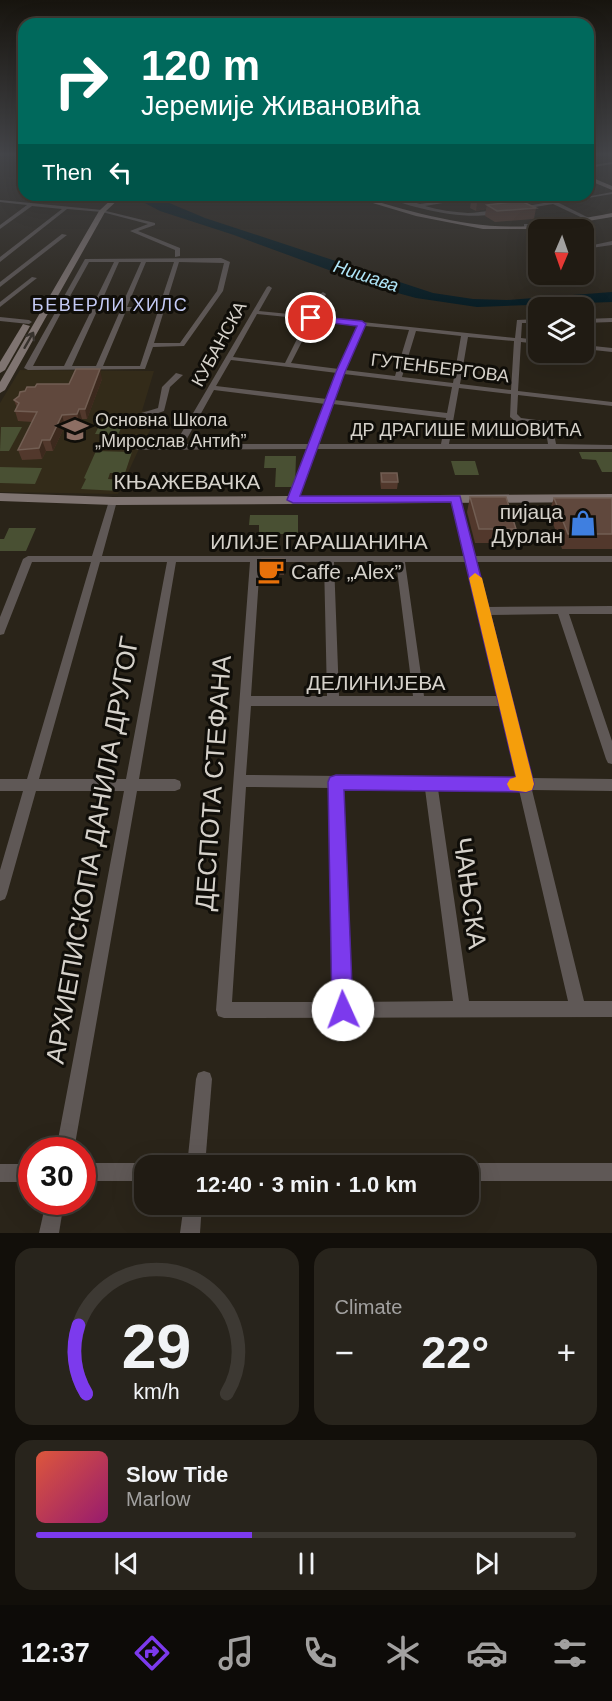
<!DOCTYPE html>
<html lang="en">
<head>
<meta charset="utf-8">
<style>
	:root { --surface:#201b13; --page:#28241c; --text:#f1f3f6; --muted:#a2a1a0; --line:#3d3933; --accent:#7c3aed }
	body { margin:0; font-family:Helvetica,sans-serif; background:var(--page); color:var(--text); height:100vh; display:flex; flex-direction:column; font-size:22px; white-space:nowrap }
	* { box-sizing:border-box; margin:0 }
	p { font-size:20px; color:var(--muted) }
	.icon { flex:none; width:33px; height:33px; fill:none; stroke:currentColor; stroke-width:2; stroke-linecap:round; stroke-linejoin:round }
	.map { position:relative; height:1233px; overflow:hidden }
	.sheet { display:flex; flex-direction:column; gap:15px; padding:15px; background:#120f0a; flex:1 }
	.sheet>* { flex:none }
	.guide { position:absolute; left:18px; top:18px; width:576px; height:183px; border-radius:18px; box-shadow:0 6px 24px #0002,0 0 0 2px var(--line); background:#00695c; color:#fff; overflow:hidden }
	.needle { width:39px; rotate:182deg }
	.tools { position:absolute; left:528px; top:219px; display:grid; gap:12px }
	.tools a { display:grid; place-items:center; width:66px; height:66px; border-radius:12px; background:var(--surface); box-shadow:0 6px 24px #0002,0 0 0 2px var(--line); font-size:30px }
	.speed { position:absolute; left:18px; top:1137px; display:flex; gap:12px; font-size:30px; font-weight:700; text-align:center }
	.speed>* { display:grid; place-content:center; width:78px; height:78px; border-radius:50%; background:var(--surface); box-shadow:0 6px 24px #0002,0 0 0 2px var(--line); line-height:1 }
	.speed .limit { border:9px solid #d22; background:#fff; color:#111 }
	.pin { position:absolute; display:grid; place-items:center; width:51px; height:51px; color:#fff; margin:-26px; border:3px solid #fff; border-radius:50%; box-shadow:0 2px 6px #0007 }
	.me { position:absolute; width:66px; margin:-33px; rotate:358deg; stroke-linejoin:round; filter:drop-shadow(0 0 4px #0008) }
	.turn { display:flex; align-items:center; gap:21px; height:126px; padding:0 24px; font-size:27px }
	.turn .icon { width:78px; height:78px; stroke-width:2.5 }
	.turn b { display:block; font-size:42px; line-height:51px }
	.then { display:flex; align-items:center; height:57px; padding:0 24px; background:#0003; gap:12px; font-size:22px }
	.big { font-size:45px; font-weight:600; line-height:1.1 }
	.sheet .tile { flex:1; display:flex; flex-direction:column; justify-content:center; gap:9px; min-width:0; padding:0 21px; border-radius:18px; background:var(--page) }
	.sheet .dial { align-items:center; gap:0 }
	.dial svg { height:156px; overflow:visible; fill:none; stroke:var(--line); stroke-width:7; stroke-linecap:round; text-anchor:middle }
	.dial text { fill:var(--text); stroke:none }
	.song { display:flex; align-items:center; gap:18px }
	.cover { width:72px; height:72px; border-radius:9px; background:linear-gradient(135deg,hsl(10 70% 55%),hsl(320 70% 35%)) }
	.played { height:6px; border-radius:3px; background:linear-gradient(90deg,var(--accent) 40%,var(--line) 40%) }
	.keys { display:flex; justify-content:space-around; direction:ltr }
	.heat { display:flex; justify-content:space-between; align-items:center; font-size:33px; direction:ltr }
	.sheet .tiles { flex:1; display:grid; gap:15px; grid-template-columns:1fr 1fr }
	.tile:last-child { grid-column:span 2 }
	.trip { position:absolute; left:134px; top:1155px; width:345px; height:60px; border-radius:18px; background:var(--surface); box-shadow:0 6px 24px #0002,0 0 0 2px var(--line); font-weight:600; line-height:60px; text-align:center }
	.tabs { display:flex; height:96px; justify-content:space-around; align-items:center; background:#0d0b08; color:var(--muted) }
	.tabs .icon { width:42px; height:42px }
	.tabs .selected { color:var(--accent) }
	.tabs b { font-size:27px; color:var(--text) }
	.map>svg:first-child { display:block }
</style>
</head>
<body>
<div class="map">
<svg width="612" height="1233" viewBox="0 0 612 1233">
	<rect width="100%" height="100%" fill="#2a2419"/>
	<polygon fill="#332b19" points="20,370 154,371 142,411 155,411 157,419 138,451 118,494 0,492 0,403"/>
	<g fill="#495033">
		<polygon points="103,418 125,419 118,435 95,434"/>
		<polygon points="1,427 22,427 9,451 0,451"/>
		<polygon points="96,451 132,452 125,473 110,473 108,479 123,480 119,491 81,489 86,479 84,478"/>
		<polygon points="579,452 612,452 612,472 602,472 596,460 582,459"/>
		<polygon points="265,456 296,456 295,487 275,487 276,468 264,468"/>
		<polygon points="451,461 475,461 479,475 455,475"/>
		<polygon points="0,467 42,468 35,484 0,483"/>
		<polygon points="250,515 298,515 298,534 259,534 259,525 249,525"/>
		<polygon points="9,528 36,528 26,551 0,551 0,539 4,539"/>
	</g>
	<polygon fill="#001820" points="119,195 155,197 205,218 433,293 473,299 507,300 612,292 612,302 477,307 416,298 372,286 234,235 160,211 141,201"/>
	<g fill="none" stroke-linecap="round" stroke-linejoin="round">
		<g fill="#5f5856" fill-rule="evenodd">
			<polygon points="612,162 612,164 588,168 588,166"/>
			<polygon points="612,192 612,194 588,198 586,197"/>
			<path d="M 382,195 L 389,195 L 420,204 L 479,195 L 490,195 L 425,206 C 439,210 453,212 468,213 C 478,213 491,209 500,212 C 473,223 408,208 382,195 Z"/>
			<polygon points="537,195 543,195 591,219 587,220 553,204 517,210 517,208 549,202"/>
			<polygon points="0,200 102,210 155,223 155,225 138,231 180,248 180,256 175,257 175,250 130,231 148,224 102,212 67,209 0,262 0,257 62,209 32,206 0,229 0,225 27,205 0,202"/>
			<polygon points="524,224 528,224 538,235 538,239 536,239 524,226"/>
			<polygon points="62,234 67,235 0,287 0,282"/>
			<polygon points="612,241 612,245 584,249 584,247"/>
			<path d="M 221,258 L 230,262 L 223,291 L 184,346 L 153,347 L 145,369 L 28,370 L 24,368 L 56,311 L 53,309 L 58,307 L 85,259 ZM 89,262 L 114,262 L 92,307 L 64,307 ZM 119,262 L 141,262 L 121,307 L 99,307 ZM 146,262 L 174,262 L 159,307 L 127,307 ZM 179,262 L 224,263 L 217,291 L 180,343 L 154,343 ZM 62,311 L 91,311 L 64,366 L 33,366 ZM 97,311 L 120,311 L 96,366 L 72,366 ZM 126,311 L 158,311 L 140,366 L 103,366 Z"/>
			<polygon points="32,277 37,278 0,307 0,302"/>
			<path d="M 269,286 L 272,288 L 259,311 L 309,316 L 320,294 L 323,292 L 326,294 L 315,317 L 515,338 L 517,320 L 538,319 L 538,323 L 522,323 L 521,338 L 538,340 L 538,344 L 521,342 L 518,391 L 612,402 L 612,406 L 518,395 L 517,414 L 521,418 L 552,422 L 556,444 L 612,445 L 612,449 L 316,449 L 297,500 L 293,503 L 289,500 L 308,449 L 137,450 L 136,448 L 140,446 L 175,444 L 267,287 ZM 257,314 L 307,319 L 285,363 L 233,357 ZM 313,320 L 358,325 L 339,369 L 291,363 ZM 365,326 L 409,330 L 395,376 L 345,370 ZM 416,331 L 461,336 L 453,383 L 402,377 ZM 468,337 L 514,341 L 511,390 L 460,384 ZM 231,360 L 337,373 L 327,399 L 216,386 ZM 344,374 L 452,387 L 447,413 L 334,400 ZM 459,388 L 511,394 L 510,417 L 516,422 L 545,426 L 548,444 L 449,444 ZM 214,390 L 325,404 L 310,444 L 184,444 ZM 333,404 L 446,418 L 441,444 L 318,444 Z"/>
			<polygon points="0,317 29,320 32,322 29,324 0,321"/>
			<polygon points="612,318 612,322 584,323 584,319"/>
			<polygon points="584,345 612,348 612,352 584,349"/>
			<polygon points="176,373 183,375 170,387 164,411 144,418 138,418 138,414 158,408 162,387"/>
			<path d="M 456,495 L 460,498 L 475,556 L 612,556 L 612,562 L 476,562 L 487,607 L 612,606 L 612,614 L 569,614 L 612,741 L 612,764 L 608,763 L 606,759 L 558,614 L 489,615 L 529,778 L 612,779 L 612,791 L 532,790 L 584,1001 L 612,1001 L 612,1017 L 224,1018 L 218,1016 L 216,1010 L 250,562 L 176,562 L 139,779 L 175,779 L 180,781 L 181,785 L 180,789 L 175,791 L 137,791 L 74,1150 L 56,1150 L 124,791 L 36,791 L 7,894 L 5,899 L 0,901 L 0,870 L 23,791 L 0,791 L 0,779 L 27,779 L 91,562 L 32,562 L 5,631 L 4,634 L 0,635 L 0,617 L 23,559 L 28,556 L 92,556 L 109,501 L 113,498 L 117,501 L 102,556 L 465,556 L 452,498 ZM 100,562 L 167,562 L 126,779 L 39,779 ZM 260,562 L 324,562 L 327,696 L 251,696 ZM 334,562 L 396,562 L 413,696 L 339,696 ZM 405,562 L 466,562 L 498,696 L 424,696 ZM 251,706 L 500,706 L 517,778 L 246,775 ZM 246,787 L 330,788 L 335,1002 L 232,1002 ZM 343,788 L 425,789 L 453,1001 L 351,1002 ZM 438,789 L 519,790 L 568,1001 L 469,1001 Z"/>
			<polygon points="204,1071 210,1073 212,1079 205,1166 187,1166 196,1079 198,1073"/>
			<polygon points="82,1163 144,1163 150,1166 144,1166 144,1181 82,1181"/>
			<polygon points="468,1163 612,1163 612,1181 468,1181 468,1166 462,1166"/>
			<rect x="0" y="1164" width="32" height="18"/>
			<polygon points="46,1202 64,1202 59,1233 39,1233"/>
			<polygon points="184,1204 202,1204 200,1233 180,1233"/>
		</g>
		<g fill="#7f7471" fill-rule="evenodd">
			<polygon points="588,176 612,186 612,190 588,180"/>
			<polygon points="116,195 123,195 105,212 5,390 0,393 0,382 99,211"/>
			<path d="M 346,195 L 355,195 C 412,212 470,230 530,226 C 558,224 585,218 612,213 L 612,217 L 540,229 L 483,229 L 416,216 Z"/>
			<polygon points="23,324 30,326 5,370 0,373 0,362"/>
			<polygon points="0,493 113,497 612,494 612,502 113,505 0,501"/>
		</g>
	</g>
	<g fill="#52382c">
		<polygon points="472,195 511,195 509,202 536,208 534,219 495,222 485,216 486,209 476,211 470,208"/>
		<polygon points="102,379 87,419 82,419 80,424 65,426 53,451 46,451 42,459 22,460 18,450 32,422 18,421 15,411 17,408 14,400 35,387 69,384"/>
		<polygon points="381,473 398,482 397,489 381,489 380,480"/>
		<polygon points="470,497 516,529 512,543 475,543 467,512"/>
		<polygon points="554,498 612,498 612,549 562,549 549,512"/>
		<polygon points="284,567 284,575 261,575 261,568"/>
	</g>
	<g fill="#3c291d">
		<polygon points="478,195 511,195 509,205 487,205 486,209 476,211"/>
		<polygon points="100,369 102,379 87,419 85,409"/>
		<polygon points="79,409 82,419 80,424 77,414"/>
		<polygon points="62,415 65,426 53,451 50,440"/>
		<polygon points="42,440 46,451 42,459 39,448"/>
	</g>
	<g fill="#60483d" stroke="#725e53" stroke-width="1.5">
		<polygon points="521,201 536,208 497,211 487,205"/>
		<polygon points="76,369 100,369 85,409 79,409 77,414 62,415 50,440 42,440 39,448 18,450 37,412 15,411 19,403 14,400 19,396 20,392 25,391 27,387 35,387 37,384 69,384"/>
		<polygon points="381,473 397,473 398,482 382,482"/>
		<polygon points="470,497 506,497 516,529 479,529"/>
		<polygon points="554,498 612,498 612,534 568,534"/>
		<polygon points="262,559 284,559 284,568 261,568"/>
	</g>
	<defs><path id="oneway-shaft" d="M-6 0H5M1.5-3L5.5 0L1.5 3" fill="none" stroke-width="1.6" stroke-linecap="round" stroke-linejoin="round" transform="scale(1.5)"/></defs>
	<use stroke="#37322d" href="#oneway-shaft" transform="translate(29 340) rotate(-60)"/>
	<linearGradient id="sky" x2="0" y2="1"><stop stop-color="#17140e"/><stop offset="0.47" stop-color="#444549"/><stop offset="1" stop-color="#444549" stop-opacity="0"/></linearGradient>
	<rect width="612" height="328" fill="url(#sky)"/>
	<polygon fill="#7c3aed" stroke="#51269a" stroke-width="1.5" points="311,316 362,321 366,324 345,372 300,496 460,496 534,784 532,790 526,792 344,790 353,1010 350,1017 343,1020 335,1017 332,1010 328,782 330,777 336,775 516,777 451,502 293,503 287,500 336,372 357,326 308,320 307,318"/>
	<polygon fill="#f59e0b" points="475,573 482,578 534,784 532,790 526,792 510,790 507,784 510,779 516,777 469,578"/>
	<defs>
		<g id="school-bare" transform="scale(2.07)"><path d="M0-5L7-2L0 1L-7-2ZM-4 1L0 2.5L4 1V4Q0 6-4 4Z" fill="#8d6e63" stroke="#100e09" stroke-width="2.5" paint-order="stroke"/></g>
		<g id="shop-bare" transform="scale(2.07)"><path d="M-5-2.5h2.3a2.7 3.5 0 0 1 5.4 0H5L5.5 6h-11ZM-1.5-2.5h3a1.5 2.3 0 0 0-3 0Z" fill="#3f7fe0" stroke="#100e09" stroke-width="2.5" paint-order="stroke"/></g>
		<g id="cafe-bare" transform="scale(2.07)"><path d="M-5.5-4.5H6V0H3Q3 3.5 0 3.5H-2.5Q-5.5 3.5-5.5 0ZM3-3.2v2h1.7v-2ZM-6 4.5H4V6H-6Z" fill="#e8710a" stroke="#100e09" stroke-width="2.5" paint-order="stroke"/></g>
	</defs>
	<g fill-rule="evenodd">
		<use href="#school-bare" x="75" y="430"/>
		<use href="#shop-bare" x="583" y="523"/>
		<use href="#cafe-bare" x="271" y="571"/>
	</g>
	<g text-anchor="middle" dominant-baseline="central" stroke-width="6" stroke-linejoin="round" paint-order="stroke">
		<g font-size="18" font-style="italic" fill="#b0e7fa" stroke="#100e09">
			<text transform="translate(366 276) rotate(18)">Нишава</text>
		</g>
		<g font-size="18" letter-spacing="1.5" fill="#c5cbf6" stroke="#100e09">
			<text x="110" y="305">БЕВЕРЛИ ХИЛС</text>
		</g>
		<g font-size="18" fill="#d5d1ca" stroke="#100e09">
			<text transform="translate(219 344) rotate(-61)">КУБАНСКА</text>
			<text transform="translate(440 368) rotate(7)">ГУТЕНБЕРГОВА</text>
			<text x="466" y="430">ДР ДРАГИШЕ МИШОВИЋА</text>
		</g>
		<g font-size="18" fill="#d5d1ca" stroke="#100e09" text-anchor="start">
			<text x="95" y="420">Основна Школа<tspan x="95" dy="21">„Мирослав Антић”</tspan></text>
		</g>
		<g font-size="21" fill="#d5d1ca" stroke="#100e09">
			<text x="187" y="481">КЊАЖЕВАЧКА</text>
			<text x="319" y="541">ИЛИЈЕ ГАРАШАНИНА</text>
			<text x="376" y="682">ДЕЛИНИЈЕВА</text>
		</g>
		<g font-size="21" fill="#d5d1ca" stroke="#100e09" text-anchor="end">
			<text x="563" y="511">пијаца<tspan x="563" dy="24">Дурлан</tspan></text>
			<text x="291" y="571" text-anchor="start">Caffe „Alex”</text>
		</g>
		<g font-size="26" fill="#d5d1ca" stroke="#100e09">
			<text transform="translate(213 783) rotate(-86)">ДЕСПОТА СТЕФАНА</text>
			<text transform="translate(92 850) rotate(-80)">АРХИЕПИСКОПА ДАНИЛА ДРУГОГ</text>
			<text transform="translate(470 893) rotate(82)">ЧАЊСКА</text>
		</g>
	</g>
</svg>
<div class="tools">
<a><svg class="needle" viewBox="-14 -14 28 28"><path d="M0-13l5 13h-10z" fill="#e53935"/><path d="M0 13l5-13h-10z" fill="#a2a1a0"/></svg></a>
<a><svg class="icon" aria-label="layers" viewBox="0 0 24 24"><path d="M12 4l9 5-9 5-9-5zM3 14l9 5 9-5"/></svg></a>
</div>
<div class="speed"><div class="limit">30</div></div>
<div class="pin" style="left:311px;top:318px;background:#d93025"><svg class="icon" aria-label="arrive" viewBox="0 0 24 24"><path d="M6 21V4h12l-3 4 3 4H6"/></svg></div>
<svg class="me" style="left:343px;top:1010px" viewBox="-20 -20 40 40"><circle r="19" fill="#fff"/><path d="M0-13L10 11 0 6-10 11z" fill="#7c3aed"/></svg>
<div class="trip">12:40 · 3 min · 1.0 km</div>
<div class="guide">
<div class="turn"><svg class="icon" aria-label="right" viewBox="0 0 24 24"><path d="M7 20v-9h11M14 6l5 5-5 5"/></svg><div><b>120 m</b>Јеремије Живановића</div></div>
<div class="then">Then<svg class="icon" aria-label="left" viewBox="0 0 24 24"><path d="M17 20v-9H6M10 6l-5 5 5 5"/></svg></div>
</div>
</div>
<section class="sheet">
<div class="tiles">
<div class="tile dial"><svg viewBox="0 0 100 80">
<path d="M14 69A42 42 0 1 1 86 69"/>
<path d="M14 69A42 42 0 0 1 10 34" stroke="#7c3aed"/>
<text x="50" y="56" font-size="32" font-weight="700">29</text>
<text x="50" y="72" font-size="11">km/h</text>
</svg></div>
<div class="tile"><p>Climate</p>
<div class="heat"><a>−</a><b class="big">22°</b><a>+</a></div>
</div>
<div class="tile">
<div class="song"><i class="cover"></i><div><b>Slow Tide</b><p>Marlow</p></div></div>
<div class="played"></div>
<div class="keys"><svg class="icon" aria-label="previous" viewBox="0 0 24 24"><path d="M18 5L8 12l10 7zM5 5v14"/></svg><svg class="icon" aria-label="pause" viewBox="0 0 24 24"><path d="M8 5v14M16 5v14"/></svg><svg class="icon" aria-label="next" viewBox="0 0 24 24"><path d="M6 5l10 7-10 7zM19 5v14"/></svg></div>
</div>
</div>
</section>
<nav class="tabs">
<b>12:37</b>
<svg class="icon selected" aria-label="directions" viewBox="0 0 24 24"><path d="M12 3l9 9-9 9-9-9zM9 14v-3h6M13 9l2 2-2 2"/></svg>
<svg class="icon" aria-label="music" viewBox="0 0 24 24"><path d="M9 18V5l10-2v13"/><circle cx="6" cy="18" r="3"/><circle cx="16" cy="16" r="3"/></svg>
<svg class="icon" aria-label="phone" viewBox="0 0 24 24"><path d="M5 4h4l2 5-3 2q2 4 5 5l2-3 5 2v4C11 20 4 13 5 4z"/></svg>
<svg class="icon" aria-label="climate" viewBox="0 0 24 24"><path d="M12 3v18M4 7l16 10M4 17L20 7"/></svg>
<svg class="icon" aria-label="car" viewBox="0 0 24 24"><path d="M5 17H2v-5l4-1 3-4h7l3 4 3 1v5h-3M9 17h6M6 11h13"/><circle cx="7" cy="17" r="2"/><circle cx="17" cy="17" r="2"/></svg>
<svg class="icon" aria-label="filters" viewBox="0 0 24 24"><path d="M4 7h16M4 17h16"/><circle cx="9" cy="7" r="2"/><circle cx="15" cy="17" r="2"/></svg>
</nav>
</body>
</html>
